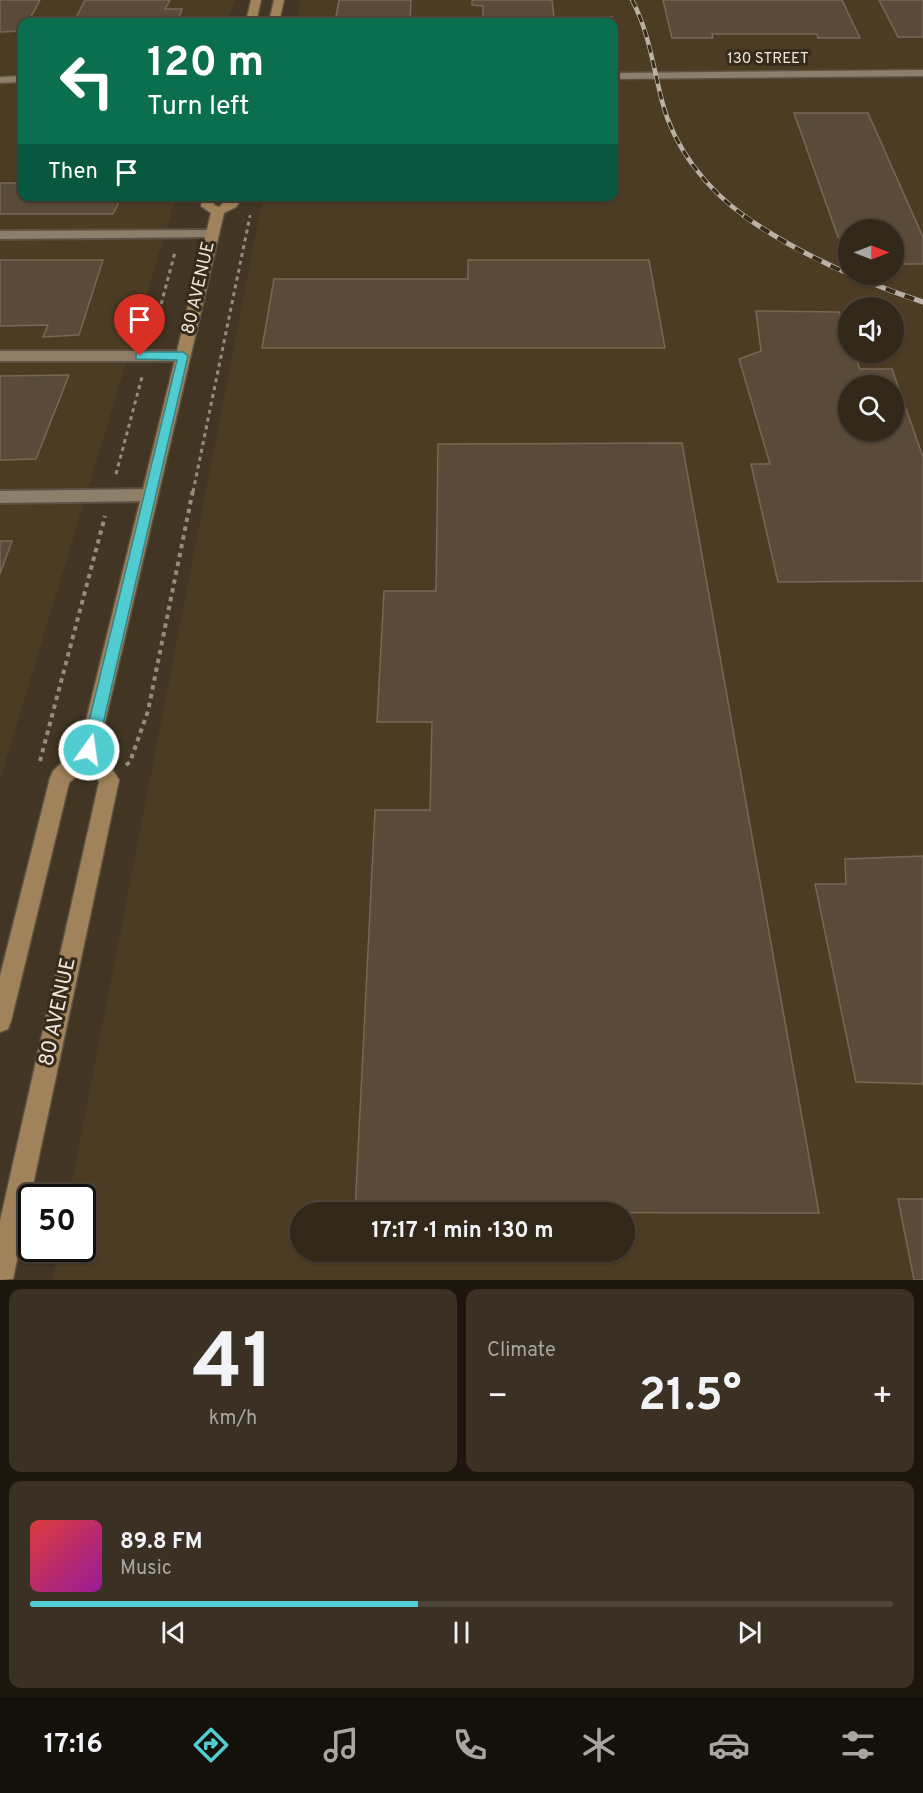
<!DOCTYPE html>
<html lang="en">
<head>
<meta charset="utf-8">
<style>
	:root { --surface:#32281a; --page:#3a3023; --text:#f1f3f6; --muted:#a8a6a2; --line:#4d4439; --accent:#51ccd1 }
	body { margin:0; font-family:Overpass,sans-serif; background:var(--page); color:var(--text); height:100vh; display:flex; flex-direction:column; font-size:22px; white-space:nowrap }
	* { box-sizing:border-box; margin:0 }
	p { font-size:20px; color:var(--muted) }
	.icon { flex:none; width:33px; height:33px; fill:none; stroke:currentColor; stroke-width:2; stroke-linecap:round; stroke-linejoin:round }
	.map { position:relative; height:1280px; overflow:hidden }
	.panel { display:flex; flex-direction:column; gap:9px; padding:9px; background:#1c160e; flex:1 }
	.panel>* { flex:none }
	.hud { position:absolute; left:18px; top:18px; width:600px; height:183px; border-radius:12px; box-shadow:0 2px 4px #0004,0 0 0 2px var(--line); background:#0b6e4f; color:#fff; overflow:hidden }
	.needle { width:39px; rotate:90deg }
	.buttons { position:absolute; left:838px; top:219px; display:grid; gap:12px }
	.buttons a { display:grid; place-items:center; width:66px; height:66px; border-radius:50%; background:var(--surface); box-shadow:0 2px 4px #0004,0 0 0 2px var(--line); font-size:30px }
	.speed { position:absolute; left:18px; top:1184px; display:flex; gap:12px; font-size:30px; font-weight:700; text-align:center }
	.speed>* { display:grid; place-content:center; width:78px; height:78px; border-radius:50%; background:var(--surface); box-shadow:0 2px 4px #0004,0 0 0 2px var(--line); line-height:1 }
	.speed .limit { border:3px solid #111; border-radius:9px; background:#fff; color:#111 }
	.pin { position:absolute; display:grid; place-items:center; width:51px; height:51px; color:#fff; margin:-62px -26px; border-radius:50% 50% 50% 0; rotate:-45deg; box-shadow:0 0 6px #0007 }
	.pin .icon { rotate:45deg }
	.me { position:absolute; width:66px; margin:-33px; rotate:14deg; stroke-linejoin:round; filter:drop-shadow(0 0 4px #0008) }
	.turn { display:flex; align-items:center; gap:21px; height:126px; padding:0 30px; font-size:27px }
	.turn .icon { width:78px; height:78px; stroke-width:2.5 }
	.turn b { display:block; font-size:42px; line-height:51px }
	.then { display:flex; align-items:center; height:57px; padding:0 30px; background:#0003; gap:12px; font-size:22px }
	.big { font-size:45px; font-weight:700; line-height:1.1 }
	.panel .widget { flex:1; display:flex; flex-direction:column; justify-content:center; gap:9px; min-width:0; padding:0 21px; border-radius:12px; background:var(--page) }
	.panel .dial { align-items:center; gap:0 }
	.dial b { font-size:78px; line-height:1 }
	.song { display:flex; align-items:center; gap:18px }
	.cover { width:72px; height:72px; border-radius:9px; background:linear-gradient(135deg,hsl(0 70% 55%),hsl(300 70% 35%)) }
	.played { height:6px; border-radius:3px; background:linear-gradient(90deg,var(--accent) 45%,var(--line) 45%) }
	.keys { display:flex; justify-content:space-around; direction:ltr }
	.heat { display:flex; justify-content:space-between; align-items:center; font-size:33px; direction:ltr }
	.panel .tiles { flex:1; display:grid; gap:9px; grid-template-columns:1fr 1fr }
	.widget:last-child { grid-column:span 2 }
	.trip { position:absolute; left:290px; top:1202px; width:345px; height:60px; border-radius:30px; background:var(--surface); box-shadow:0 2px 4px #0004,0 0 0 2px var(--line); font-weight:700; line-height:60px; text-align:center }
	.tabs { display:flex; height:96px; justify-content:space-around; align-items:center; background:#14100a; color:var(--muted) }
	.tabs .icon { width:42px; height:42px }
	.tabs .selected { color:var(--accent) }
	.tabs b { font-size:27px; color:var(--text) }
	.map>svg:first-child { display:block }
</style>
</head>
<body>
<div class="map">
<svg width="923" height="1280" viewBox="0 0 923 1280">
	<rect width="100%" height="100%" fill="#423523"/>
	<g fill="#4d3c24" fill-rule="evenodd">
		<polygon points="0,0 235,0 228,22 22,22 22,196 176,197 0,780"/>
		<path d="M 301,0 L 923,0 L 923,1280 L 53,1280 L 59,1248 L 82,1248 L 82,1197 L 69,1197 L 263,197 L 614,196 L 614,22 L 297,22 ZM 849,230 L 894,230 L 894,274 L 849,274 ZM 849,308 L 894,308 L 894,352 L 849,352 ZM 849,386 L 894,386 L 894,430 L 849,430 ZM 300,1212 L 624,1212 L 624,1251 L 300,1251 Z"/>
	</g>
	<g fill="#5a4b39" stroke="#776755" stroke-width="1.5" fill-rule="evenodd">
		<polygon points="0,0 40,0 28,22 22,22 22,31 0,32"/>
		<polygon points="85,0 170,0 165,9 182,9 177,22 74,22"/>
		<polygon points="339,0 411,0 410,22 335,22"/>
		<polygon points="472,0 552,0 554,17 612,17 613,22 472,22 472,18 483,18 483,6 472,5"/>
		<polygon points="663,0 842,0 860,38 818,38 817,34 712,34 713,38 672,38"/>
		<polygon points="879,0 923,0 923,37 898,37"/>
		<polygon points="794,113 868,113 923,237 923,264 905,264 901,254 894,254 894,230 849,230 849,237 838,237"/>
		<polygon points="0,183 22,183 22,196 122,196 113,214 0,214"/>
		<polygon points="0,260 103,260 79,335 43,337 48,325 0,326"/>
		<polygon points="468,260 649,260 665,348 262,348 274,279 468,279"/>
		<path d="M 756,311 L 839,312 L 849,342 L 849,352 L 853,352 L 860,369 L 892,369 L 923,457 L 923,581 L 778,582 L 751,464 L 770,464 L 739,359 L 761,351 ZM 849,386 L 894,386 L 894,430 L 849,430 Z"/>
		<polygon points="69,375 36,459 0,460 0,376"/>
		<polygon points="682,443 819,1213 355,1212 375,810 430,810 432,722 377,722 384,591 436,591 438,444"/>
		<polygon points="0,541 12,541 0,574"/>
		<polygon points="923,856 923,1084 856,1082 815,884 846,884 845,859"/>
		<polygon points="898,1199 923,1199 923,1280 914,1280"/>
	</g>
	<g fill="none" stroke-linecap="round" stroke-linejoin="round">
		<g stroke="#5c5142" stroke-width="4">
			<g id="lane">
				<polygon points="212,230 216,231 216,237 0,239 0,231"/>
				<polygon points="0,351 183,351 190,356 183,361 0,361"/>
				<polygon points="150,489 155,491 157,495 155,499 150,501 0,503 0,491"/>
			</g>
		</g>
		<g stroke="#5c5142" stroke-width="3">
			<g id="street">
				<polygon points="923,70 923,76 614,79 614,73"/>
				<polygon points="22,76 22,82 0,83 0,77"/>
			</g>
		</g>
		<g stroke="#5c5142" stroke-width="3">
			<g id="secondary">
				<polygon points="251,0 261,0 256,22 246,22"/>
				<polygon points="274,0 284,0 279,22 269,22"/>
				<polygon points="203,196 215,196 214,205 219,207 230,196 243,196 236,207 224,213 99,748 119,780 13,1279 0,1280 0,1221 99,782 88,764 69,783 11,1021 8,1029 0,1032 0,976 50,778 53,771 80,745 211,213 201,206"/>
			</g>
		</g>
		<polyline stroke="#968c7d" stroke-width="2" stroke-dasharray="3 3" stroke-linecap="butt" points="250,217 250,215"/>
		<g stroke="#968c7d" stroke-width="3" stroke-dasharray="4 4" stroke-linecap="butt">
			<polyline points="153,335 175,252"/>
			<polyline points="116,474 142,377"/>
			<polyline points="193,492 250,216"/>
		</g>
		<g stroke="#968c7d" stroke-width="4" stroke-dasharray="4.5 4.5" stroke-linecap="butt">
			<polyline points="40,761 105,516"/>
			<polyline points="126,765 130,762 148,711 193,490"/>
		</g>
		<use href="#lane" fill="#8e7f6b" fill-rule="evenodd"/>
		<use href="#street" fill="#8e7f6b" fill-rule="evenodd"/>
		<use href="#secondary" fill="#a0825b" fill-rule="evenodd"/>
		<g stroke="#bab0a3" stroke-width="4.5">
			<path id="rail-far1" d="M 632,0 C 649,32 653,66 662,101 C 674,148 707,190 746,217"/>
		</g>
		<g stroke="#bab0a3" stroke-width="5">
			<path id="rail" d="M 744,216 C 800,255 859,281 923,302"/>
		</g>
		<use href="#rail-far1" stroke="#372b19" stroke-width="3" stroke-dasharray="8" stroke-linecap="butt"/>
		<use href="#rail" stroke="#372b19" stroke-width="4" stroke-dasharray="10" stroke-linecap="butt"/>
	</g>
	<polygon fill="#51ccd1" stroke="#358588" stroke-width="1.5" points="140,352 183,352 188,356 97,750 94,755 89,757 84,755 82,750 177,360 136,359 136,353"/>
	<g text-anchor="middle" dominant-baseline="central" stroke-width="6" stroke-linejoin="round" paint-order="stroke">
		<g font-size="15" fill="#f0e8dd" stroke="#372b19">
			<text x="768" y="59">130 STREET</text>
		</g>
		<g font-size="18" fill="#f0e8dd" stroke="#372b19">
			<text transform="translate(199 288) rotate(-77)">80 AVENUE</text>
		</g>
		<g font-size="21" fill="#f0e8dd" stroke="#372b19">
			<text transform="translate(58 1012) rotate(-78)">80 AVENUE</text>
		</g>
	</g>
</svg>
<div class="buttons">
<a><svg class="needle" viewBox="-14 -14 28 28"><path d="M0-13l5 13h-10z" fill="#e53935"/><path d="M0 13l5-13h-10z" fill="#a8a6a2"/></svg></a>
<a><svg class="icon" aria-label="sound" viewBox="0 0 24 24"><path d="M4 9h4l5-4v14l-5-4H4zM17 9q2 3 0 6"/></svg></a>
<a><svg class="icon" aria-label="search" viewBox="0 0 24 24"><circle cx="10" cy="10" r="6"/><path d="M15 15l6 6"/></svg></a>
</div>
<div class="speed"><div class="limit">50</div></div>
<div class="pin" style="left:140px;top:356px;background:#d93025"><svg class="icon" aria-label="arrive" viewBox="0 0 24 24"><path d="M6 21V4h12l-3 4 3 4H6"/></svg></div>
<svg class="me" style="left:89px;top:750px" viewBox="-20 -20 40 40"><circle r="17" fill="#51ccd1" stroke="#fff" stroke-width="3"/><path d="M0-11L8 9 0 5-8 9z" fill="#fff"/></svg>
<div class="trip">17:17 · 1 min · 130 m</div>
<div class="hud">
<div class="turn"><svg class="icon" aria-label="left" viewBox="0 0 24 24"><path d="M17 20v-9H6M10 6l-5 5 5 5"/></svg><div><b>120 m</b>Turn left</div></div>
<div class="then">Then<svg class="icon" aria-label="arrive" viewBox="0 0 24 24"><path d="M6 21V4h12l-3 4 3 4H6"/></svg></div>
</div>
</div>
<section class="panel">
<div class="tiles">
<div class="widget dial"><b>41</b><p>km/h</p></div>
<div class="widget"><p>Climate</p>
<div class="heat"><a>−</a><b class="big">21.5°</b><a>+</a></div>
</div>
<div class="widget">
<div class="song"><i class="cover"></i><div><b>89.8 FM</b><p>Music</p></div></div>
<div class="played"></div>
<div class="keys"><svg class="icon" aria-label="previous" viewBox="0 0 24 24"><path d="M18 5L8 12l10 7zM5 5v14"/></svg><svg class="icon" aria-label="pause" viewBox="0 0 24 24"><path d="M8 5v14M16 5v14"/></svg><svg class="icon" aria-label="next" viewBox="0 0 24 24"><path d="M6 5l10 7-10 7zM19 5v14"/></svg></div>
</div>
</div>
</section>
<nav class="tabs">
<b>17:16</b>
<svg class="icon selected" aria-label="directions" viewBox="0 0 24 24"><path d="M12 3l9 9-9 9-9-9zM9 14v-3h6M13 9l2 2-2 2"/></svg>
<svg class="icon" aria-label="music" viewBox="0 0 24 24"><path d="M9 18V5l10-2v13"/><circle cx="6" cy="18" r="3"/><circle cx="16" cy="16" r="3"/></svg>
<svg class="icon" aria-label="phone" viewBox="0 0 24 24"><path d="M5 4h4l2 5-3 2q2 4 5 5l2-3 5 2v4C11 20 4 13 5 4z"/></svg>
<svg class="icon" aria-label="climate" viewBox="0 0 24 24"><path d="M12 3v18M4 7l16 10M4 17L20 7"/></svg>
<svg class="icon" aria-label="car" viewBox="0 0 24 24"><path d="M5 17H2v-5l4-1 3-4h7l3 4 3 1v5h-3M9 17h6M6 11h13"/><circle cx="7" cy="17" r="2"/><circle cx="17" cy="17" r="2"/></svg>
<svg class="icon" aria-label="filters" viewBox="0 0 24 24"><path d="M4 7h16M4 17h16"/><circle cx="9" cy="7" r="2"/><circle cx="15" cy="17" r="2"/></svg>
</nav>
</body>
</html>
